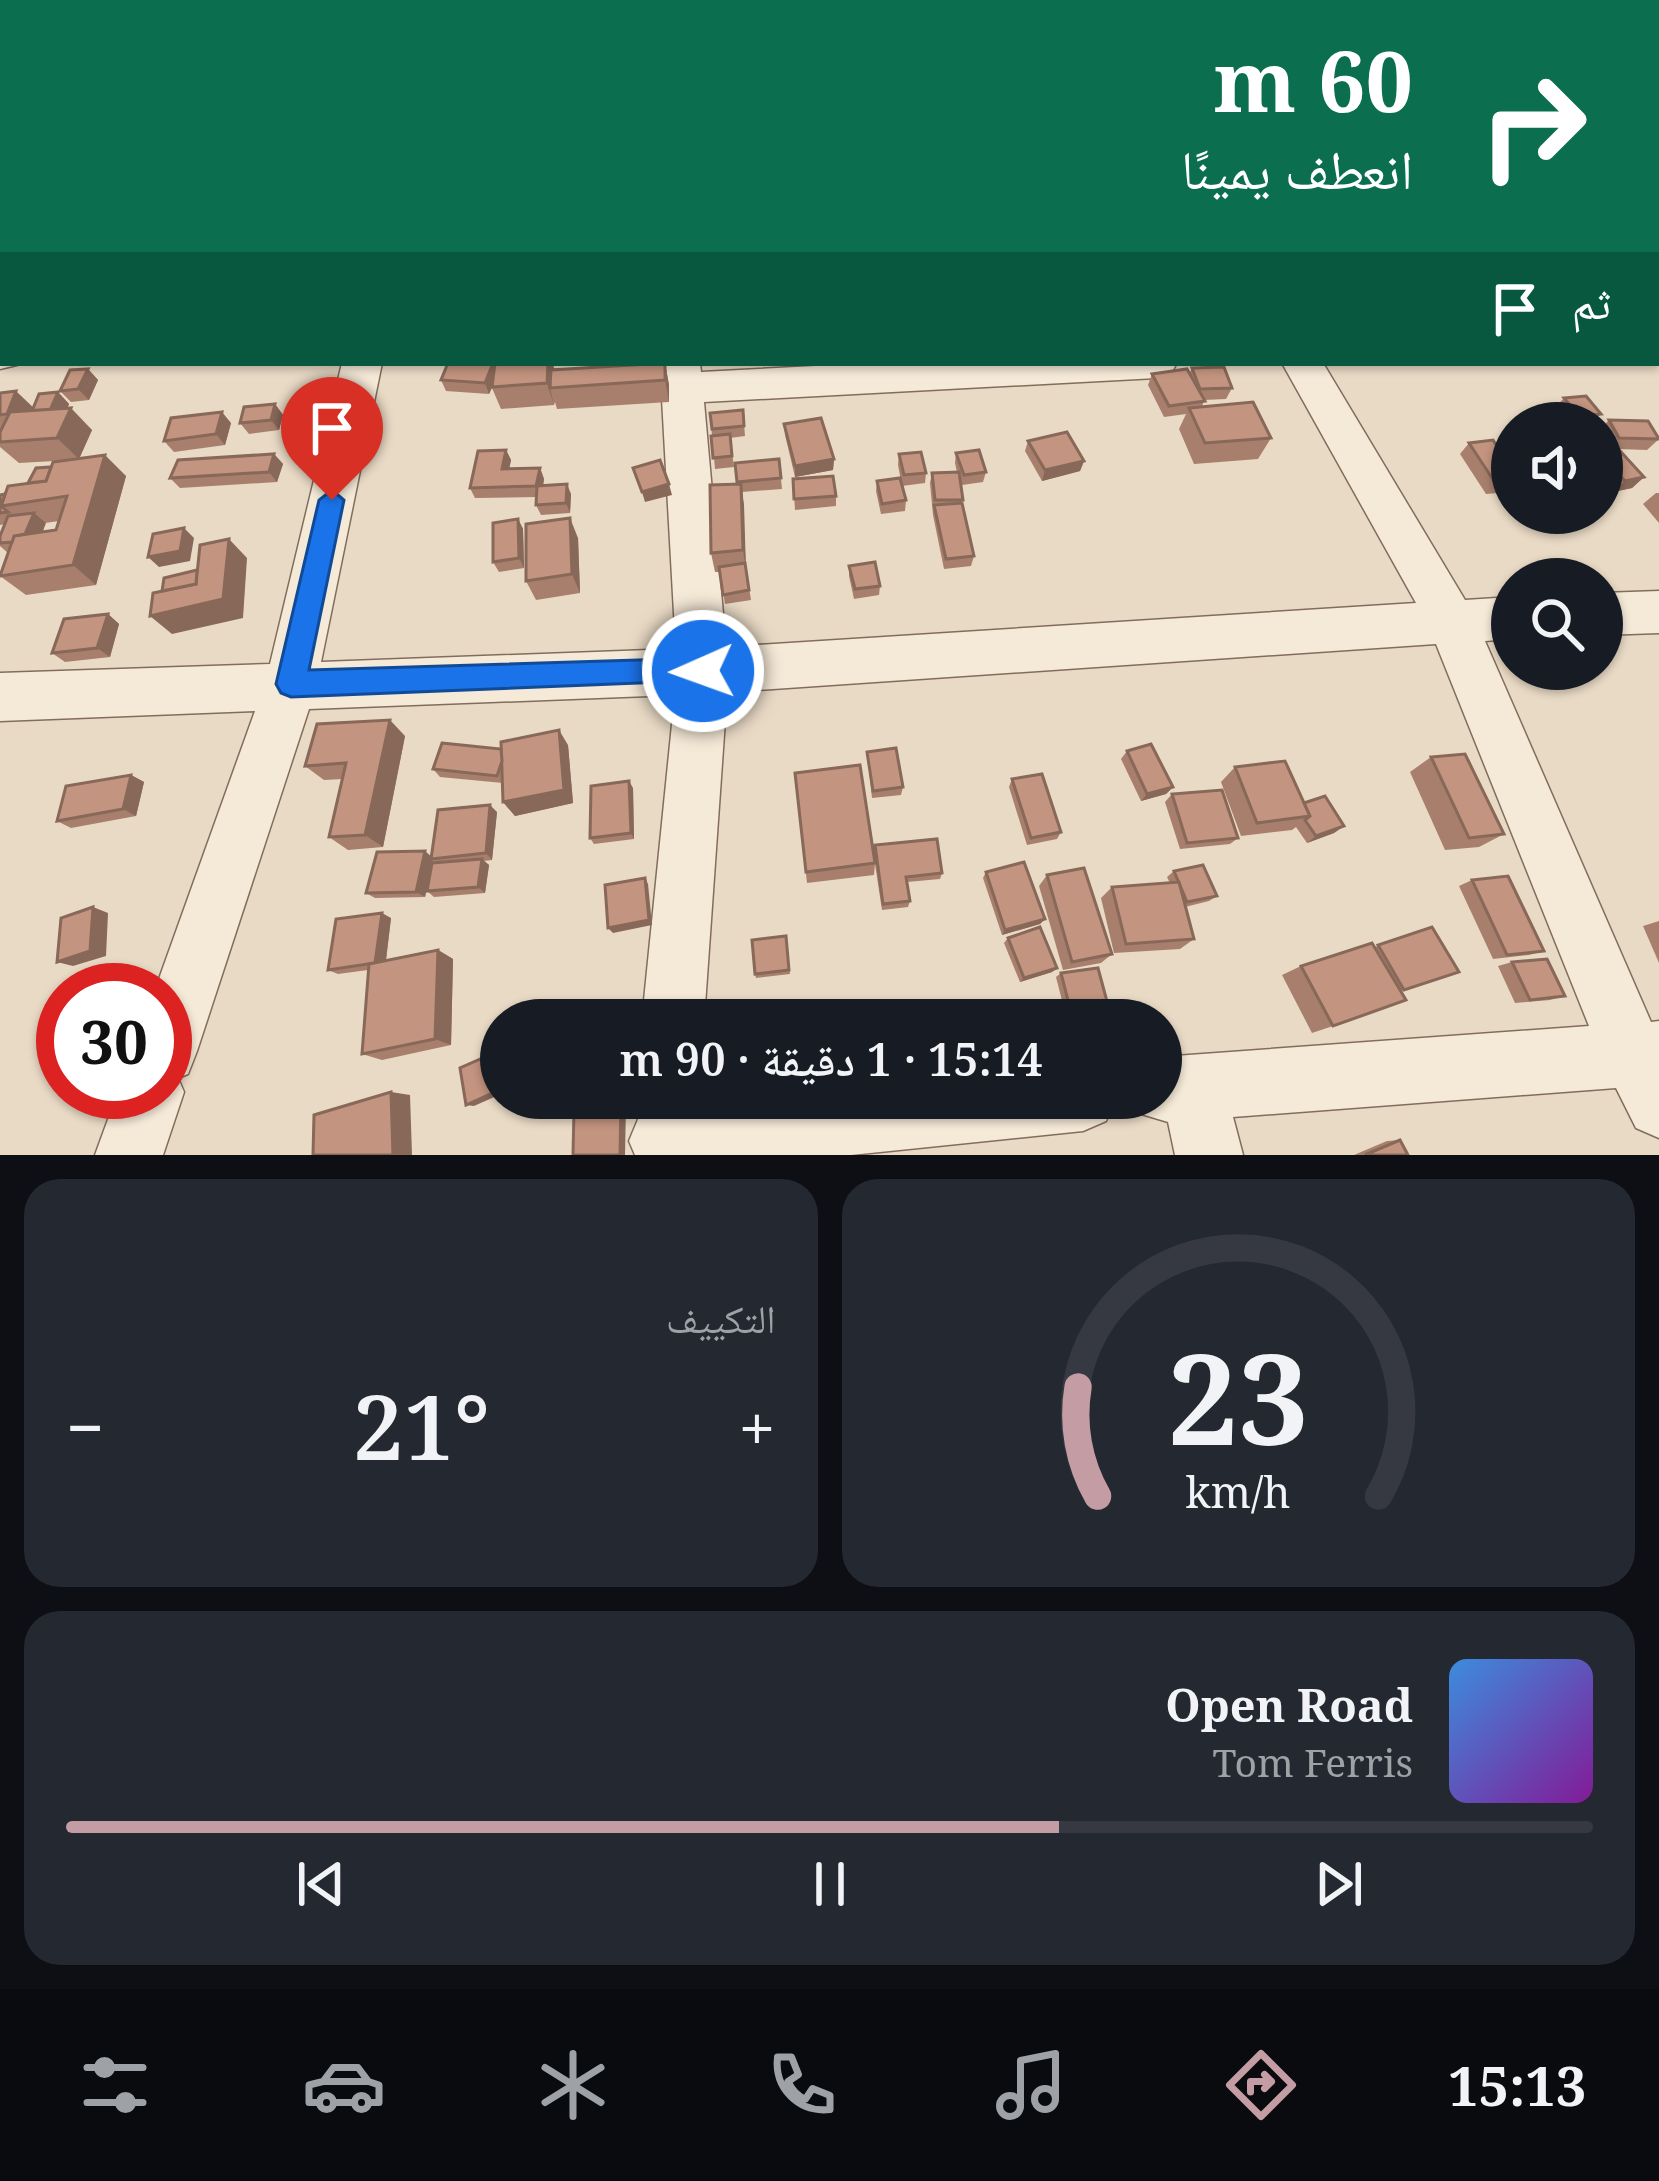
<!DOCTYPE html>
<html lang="ar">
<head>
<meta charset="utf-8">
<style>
	:root { --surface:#171b24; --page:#242831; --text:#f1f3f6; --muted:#9ea1a6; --line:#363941; --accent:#c39da3 }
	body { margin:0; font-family:"Noto Serif","Noto Naskh Arabic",serif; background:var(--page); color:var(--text); direction:rtl; height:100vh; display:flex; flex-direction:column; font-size:45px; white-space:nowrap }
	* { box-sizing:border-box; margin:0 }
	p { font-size:39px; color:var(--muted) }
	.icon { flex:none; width:66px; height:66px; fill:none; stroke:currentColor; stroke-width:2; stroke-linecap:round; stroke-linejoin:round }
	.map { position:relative; height:1155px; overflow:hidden; direction:ltr }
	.panel { display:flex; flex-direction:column; gap:24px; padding:24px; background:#0d0f14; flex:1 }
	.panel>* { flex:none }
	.guide { position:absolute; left:0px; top:0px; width:1659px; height:366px; box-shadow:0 3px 9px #0004; direction:rtl; background:#0b6e4f; color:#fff; overflow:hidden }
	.controls { position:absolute; left:1491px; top:402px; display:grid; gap:24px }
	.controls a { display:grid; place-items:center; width:132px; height:132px; border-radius:50%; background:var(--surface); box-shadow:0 3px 9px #0004; font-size:60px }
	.speed { position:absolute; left:36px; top:963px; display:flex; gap:24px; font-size:60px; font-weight:700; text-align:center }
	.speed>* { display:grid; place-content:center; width:156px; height:156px; border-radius:50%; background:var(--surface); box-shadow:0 3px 9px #0004; line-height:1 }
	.speed .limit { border:18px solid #d22; background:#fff; color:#111 }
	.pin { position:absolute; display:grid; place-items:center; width:102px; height:102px; color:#fff; margin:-123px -51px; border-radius:50% 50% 50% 0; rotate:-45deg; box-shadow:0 0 12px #0007 }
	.pin .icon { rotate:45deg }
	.me { position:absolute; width:132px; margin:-66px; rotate:268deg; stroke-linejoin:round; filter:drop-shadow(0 0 9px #0008) }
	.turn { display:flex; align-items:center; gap:42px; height:252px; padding:0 48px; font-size:54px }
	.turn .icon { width:156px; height:156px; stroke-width:2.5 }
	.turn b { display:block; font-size:84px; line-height:102px }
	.then { display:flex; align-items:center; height:114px; padding:0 48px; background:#0003; gap:24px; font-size:45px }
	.big { font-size:90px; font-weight:600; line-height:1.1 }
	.panel .card { flex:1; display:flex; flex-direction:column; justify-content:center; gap:18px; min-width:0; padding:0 42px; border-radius:36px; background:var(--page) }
	.panel .dial { align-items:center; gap:0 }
	.dial svg { height:312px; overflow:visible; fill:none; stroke:var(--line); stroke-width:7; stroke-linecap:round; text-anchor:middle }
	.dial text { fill:var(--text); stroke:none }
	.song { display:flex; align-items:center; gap:36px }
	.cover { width:144px; height:144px; border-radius:18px; background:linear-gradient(135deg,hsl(210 70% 55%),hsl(290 70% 35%)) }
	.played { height:12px; border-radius:6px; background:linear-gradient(90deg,var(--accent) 65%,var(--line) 65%) }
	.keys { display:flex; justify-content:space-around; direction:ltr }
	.heat { display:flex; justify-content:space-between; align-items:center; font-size:66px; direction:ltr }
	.panel .tiles { flex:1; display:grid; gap:24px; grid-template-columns:1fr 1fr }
	.card:last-child { grid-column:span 2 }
	.trip { position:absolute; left:480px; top:999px; width:702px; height:120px; border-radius:60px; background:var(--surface); box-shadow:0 3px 9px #0004; font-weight:600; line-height:120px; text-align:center; direction:rtl }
	.menu { display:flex; height:192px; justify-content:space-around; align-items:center; background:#090b0e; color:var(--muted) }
	.menu .icon { width:84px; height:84px }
	.menu .current { color:var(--accent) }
	.menu b { font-size:54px; color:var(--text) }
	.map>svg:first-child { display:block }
</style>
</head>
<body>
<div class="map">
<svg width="1659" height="1155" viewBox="0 0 1659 1155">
	<rect width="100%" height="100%" fill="#e9dac5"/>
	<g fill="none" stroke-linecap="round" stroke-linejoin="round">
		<g stroke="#826d5d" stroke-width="3">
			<g id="minor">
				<rect x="462" y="0" width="28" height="3"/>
				<polygon points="788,0 816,0 818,3 790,3"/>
				<polygon points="1129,0 1157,0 1158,3 1130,3"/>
				<polygon points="1349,0 1379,0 1381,3 1351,3"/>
				<polygon points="1532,0 1561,0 1563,3 1534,3"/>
				<rect x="1656" y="25" width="3" height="18"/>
				<polygon points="3,99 3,119 0,120 0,100"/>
				<rect x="1656" y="159" width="3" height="20"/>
				<polygon points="3,226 3,254 0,255 0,227"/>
				<rect x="1656" y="330" width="3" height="28"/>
				<polygon points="0,341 3,363 17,365 0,369"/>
				<polygon points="342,363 382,363 321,662 676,649 660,363 700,363 701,372 873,363 1177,363 1171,373 1157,378 704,402 726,647 1416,603 1282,363 1323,363 1465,600 1512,597 1512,639 1485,641 1651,1022 1659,1021 1659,1138 1636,1128 1616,1088 1233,1117 1243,1155 1175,1155 1168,1122 1138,1113 1132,1098 1161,1098 1161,1057 1589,1026 1436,644 727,692 704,1020 642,1020 675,695 309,709 197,1051 188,1074 178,1078 184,1092 163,1155 95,1155 118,1092 165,1092 165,990 155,990 255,711 0,721 0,673 270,664"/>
				<polygon points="1659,591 1659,633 1602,635 1602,593"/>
				<polygon points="757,1098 1116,1098 1106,1121 1083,1131 851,1155 635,1155 629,1141 639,1117 663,1107"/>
			</g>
		</g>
		<use href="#minor" fill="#f5e9d7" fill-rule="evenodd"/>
	</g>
	<g fill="#a87f6d" fill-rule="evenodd">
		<polygon points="0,0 115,0 107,0 108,3 41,1 0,5"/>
		<polygon points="1238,0 1354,0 1353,3 1237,3"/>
		<polygon points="1570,0 1614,0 1617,3 1572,3"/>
		<polygon points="0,37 3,40 3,87 0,87"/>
		<rect x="1656" y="40" width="3" height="66"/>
		<polygon points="552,363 555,370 665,363 669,385 669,402 557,409 555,402 554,405 501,409 492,388 489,394 446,391 441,380"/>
		<polygon points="1192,368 1232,388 1226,399 1204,400 1202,407 1271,438 1258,459 1194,464 1179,429 1186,414 1164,417 1148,385 1152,374 1189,374"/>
		<polygon points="88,369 98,380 89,400 71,402 60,391"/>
		<path d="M 58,392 L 69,404 L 67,409 L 92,430 L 79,459 L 126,476 L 96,585 L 26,595 L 0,576 L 8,553 L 0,546 L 0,536 L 5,524 L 0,525 L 0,495 L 28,483 L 51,467 L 72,460 L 19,463 L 0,447 L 0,393 L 33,408 ZM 59,521 L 56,530 L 43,531 L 45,523 Z"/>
		<polygon points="1564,398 1601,414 1591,423 1564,423 1554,409"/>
		<polygon points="275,404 283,415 279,430 249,434 240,423"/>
		<polygon points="743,410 745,436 730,438 734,467 715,469 710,413"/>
		<polygon points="1609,420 1659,439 1647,450 1618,449 1644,477 1632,488 1613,492 1602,479 1602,442 1604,442 1602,427"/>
		<polygon points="231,423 225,445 174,452 164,441"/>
		<polygon points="784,424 834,459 833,470 795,477 785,435"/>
		<polygon points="1028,441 1084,461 1080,471 1042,481 1025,451"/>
		<polygon points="1469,443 1512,470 1512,490 1510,492 1486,494 1460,454"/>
		<polygon points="506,450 511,460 509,469 540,468 544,479 543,486 571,494 570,513 541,515 536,505 537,497 475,498 470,488"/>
		<polygon points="956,453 986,472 983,482 962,485 962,504 974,556 971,566 944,569 933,515 930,483 932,473 957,472 955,463"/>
		<polygon points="274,454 283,464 277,482 180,488 170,478"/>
		<polygon points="899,454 926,473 925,483 902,486 898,465"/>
		<polygon points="779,459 782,489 742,492 746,569 751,600 725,604 720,572 715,572 711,553 737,484"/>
		<polygon points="793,479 836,496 836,506 795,510"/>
		<polygon points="877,481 906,500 905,511 881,514 876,491"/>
		<polygon points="1656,493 1659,493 1659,523 1643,504"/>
		<polygon points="518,519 523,529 524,568 499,572 493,562"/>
		<polygon points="578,538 580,593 536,600 526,581"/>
		<polygon points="849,566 880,586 879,595 854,599 849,576"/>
		<polygon points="108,614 119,624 110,657 65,662 52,653"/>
		<polygon points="405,736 383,847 348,850 329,837 343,779 324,780 305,766"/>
		<polygon points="568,745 573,803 515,816 503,802 503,783 440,777 433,769 501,749"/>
		<polygon points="1127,751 1173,787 1166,794 1141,801 1121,759"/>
		<polygon points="867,752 903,787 901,795 872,798"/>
		<polygon points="1431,757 1504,834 1479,847 1445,850 1410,772"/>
		<polygon points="1235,767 1304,803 1344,826 1334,833 1307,843 1296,827 1292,830 1241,836 1221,782"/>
		<polygon points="795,773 874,851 875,845 942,873 940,879 907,882 910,901 908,907 882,910 875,864 874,875 807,883"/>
		<polygon points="131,775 144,782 136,816 71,828 57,821"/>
		<polygon points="1012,779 1061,832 1057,839 1027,845 1009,787"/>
		<polygon points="633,788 634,839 594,844 590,838"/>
		<polygon points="1172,794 1238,838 1230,844 1180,849 1165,802"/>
		<polygon points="497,812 492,860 484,861 489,865 485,893 434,897 427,891 431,869 425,897 375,898 366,893 432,857"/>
		<polygon points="1174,871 1217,896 1209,901 1185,907 1194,939 1180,949 1114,953 1101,898 1112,887 1170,883 1167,877"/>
		<polygon points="986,872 1045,919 1040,924 1002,935 983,878"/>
		<polygon points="1047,875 1112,954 1101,963 1063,970 1039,886"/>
		<polygon points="1472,880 1544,951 1529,955 1493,959 1459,886"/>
		<polygon points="391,918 386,961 438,950 453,959 451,1045 382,1060 362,1054 368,970 338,974 328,970"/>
		<polygon points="1659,921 1659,963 1643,926"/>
		<polygon points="1432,927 1459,972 1401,991 1333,1026 1312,1033 1282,975 1301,966 1375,947"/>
		<polygon points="786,936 790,974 756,978 755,974"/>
		<polygon points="1008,938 1057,968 1052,972 1020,982 1004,943"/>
		<polygon points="1512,962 1565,996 1550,1000 1515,1003 1498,966"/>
		<polygon points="1061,973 1112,1020 1067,1020 1056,977"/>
		<polygon points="1400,1140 1408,1155 1354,1155 1387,1141"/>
	</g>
	<g fill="#886859">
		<polygon points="256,0 311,0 311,3 258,3"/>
		<polygon points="335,0 356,0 356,3 336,3"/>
		<polygon points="1249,0 1267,0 1266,3 1248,3"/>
		<polygon points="3,163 3,181 0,183 0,165"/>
		<polygon points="493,363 502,363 489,394 485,383"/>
		<polygon points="511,363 552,363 557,376 550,388 554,405 547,383"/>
		<polygon points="665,363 669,385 669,402 665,380"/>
		<polygon points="88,369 98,380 89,400 78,389"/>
		<polygon points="16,391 39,413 30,436 7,414"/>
		<polygon points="58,392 69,404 58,429 47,418"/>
		<polygon points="275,404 283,415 279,430 271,420"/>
		<polygon points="71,408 92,430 79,459 57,438"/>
		<polygon points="222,412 231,423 225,445 216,434"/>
		<polygon points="506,450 511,460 507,479 502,469"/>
		<polygon points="274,454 283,464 277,482 269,472"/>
		<polygon points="105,455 126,476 96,585 73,565"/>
		<polygon points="834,459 833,470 795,477 795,466"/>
		<polygon points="1084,461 1080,471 1042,481 1045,470"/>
		<polygon points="540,468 544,479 541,497 536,486"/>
		<polygon points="1644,477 1632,488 1613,492 1625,481"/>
		<polygon points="567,484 571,494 570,513 566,503"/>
		<polygon points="669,484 672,495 645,502 642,492"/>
		<polygon points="741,484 744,504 746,570 743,550"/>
		<polygon points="34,513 46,523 35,551 22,541"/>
		<polygon points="570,518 578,538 580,593 572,574"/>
		<polygon points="518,519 523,529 524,568 519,558"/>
		<polygon points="184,528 194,538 190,561 159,567 148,557"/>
		<polygon points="229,539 247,558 243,618 172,634 150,616"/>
		<polygon points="108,614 119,624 110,657 97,648"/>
		<polygon points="390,720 405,736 383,847 365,835"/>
		<polygon points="559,730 568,745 573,803 515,816 503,802"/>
		<polygon points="131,775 144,782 136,816 123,809"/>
		<polygon points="629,781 633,788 634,839 631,833"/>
		<polygon points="1173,787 1166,794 1141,801 1147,794"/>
		<polygon points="490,805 497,812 492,860 486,853"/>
		<polygon points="1344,826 1334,833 1307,843 1316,836"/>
		<polygon points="425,851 433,858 425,897 416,892"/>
		<polygon points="482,859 489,865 485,893 478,887"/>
		<polygon points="645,878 648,884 652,925 613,933 608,928"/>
		<polygon points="93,907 108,913 106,956 73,966 57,962"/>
		<polygon points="382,913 391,918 385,967 375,963"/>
		<polygon points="1045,919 1040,924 1002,935 1005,930"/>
		<polygon points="438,950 453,959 451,1045 435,1039"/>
		<polygon points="1057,968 1052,972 1020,982 1024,978"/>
		<polygon points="501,1089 501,1094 474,1106 466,1105"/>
		<polygon points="391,1092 410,1095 412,1155 393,1155"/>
		<polygon points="621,1103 626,1105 625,1155 620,1155"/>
	</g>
	<g fill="#c3947f" stroke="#886859" stroke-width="3">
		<polygon points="42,0 99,0 98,3 40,3"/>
		<rect x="601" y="0" width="23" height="3"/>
		<rect x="655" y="0" width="25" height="3"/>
		<rect x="724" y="0" width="18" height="3"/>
		<polygon points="883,0 914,0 916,3 873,2"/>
		<polygon points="1177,0 1203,0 1205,3 1178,3"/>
		<polygon points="1437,0 1467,0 1470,3 1440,3"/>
		<polygon points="1588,0 1614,0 1617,3 1592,3"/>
		<rect x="0" y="40" width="3" height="16"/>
		<polygon points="448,363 493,363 485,383 441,380"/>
		<polygon points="495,363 548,363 547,383 492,387"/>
		<polygon points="665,363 665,380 550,388 551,370"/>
		<polygon points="1224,367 1232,388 1200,389 1192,368"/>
		<polygon points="88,369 78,389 60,391 70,370"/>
		<polygon points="1187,369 1205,401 1169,406 1152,374"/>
		<polygon points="16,391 7,414 0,415 0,393"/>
		<polygon points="58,392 50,410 32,411 39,394"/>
		<polygon points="1586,396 1601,414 1579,416 1564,398"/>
		<polygon points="1253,402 1271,438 1205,443 1189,408"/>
		<polygon points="275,404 271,420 240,423 244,407"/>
		<polygon points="71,408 57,438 0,442 0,432 10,412"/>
		<polygon points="743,410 744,426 712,429 710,413"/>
		<polygon points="222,412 216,434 164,441 171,418"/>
		<polygon points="821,418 834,459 795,466 784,424"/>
		<polygon points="1609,420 1648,421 1659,439 1619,438"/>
		<polygon points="1067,432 1084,461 1045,470 1028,441"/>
		<polygon points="730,434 732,456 713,458 711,436"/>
		<polygon points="1493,440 1512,470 1512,482 1496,484 1469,443"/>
		<polygon points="1611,441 1644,477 1625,481 1602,456 1602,442"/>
		<polygon points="506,450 502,469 540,468 536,486 470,488 478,451"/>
		<polygon points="979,450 986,472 964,475 956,453"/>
		<polygon points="921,452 926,473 904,475 899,454"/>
		<polygon points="274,454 269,472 170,478 178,460"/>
		<polygon points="105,455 73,565 0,576 14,536 56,530 67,496 1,506 8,486 46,481 53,462"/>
		<polygon points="779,459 781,478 737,482 735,463"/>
		<polygon points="660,460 669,484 642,492 633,468"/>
		<polygon points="51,467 46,481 28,483 36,468"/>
		<polygon points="959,472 963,500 935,500 932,473"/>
		<polygon points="833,476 836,496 794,499 793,479"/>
		<polygon points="900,478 906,500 882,504 877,481"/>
		<polygon points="567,484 566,503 536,505 537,486"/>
		<polygon points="741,484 743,550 711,553 710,485"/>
		<polygon points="5,494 1,506 8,512 0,513 0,495"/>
		<polygon points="962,503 974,556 946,559 934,505"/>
		<polygon points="34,513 25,534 14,536 12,542 0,543 0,536 8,516"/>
		<polygon points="570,518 572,574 526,581 526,524"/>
		<polygon points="518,519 519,558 493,562 493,523"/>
		<polygon points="184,528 180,551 148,557 153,534"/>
		<polygon points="229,539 223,599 150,616 153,593 196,584 200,545"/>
		<polygon points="875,562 880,586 855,589 849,566"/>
		<polygon points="745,563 749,590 723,595 719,567"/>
		<polygon points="197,570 196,584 162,591 164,578"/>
		<polygon points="108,614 97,648 52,653 64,619"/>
		<polygon points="390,720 365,835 329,837 346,763 305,766 317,724"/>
		<polygon points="559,730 564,790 503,802 501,742"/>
		<polygon points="442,743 501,749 502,761 497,776 433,769"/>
		<polygon points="1151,744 1173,787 1147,794 1127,751"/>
		<polygon points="896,748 903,787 873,791 867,752"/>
		<polygon points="1465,754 1504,834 1469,838 1431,757"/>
		<polygon points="1285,761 1310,816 1257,823 1235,767"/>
		<polygon points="860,765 875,863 806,872 795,773"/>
		<polygon points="1042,774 1061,832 1031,838 1012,779"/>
		<polygon points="131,775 123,809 57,821 66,786"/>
		<polygon points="629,781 631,833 590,838 591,786"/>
		<polygon points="1222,790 1238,838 1187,843 1172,794"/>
		<polygon points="1325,796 1344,826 1316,836 1305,820 1310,816 1304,803"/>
		<polygon points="490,805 486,853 431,859 438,810"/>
		<polygon points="937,839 942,873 906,877 910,901 883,904 875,845"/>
		<polygon points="425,851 416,892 366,893 377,852"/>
		<polygon points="482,859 478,887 427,891 432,863"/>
		<polygon points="1024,862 1045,919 1005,930 986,872"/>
		<polygon points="1203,865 1217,896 1187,902 1174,871"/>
		<polygon points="1084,868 1112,954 1072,962 1047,875"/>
		<polygon points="1508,876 1544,951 1507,955 1472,880"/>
		<polygon points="645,878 649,920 608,928 605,885"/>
		<polygon points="1179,882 1194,939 1126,944 1112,887"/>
		<polygon points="93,907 90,951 57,962 61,918"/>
		<polygon points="382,913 375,963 328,970 336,919"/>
		<polygon points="1040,927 1057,968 1024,978 1008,938"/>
		<polygon points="1432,927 1459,972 1404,990 1378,945"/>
		<polygon points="786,936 789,970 755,974 752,940"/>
		<polygon points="1372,943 1406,1000 1333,1026 1301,966"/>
		<polygon points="438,950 435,1039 362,1054 369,964"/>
		<polygon points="1547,959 1565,996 1530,1000 1512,962"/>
		<polygon points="1098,968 1112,1020 1073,1020 1061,973"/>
		<polygon points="501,1050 501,1089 466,1105 460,1068"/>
		<polygon points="391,1092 393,1155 313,1155 314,1115"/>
		<polygon points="621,1103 620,1155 573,1155 574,1109"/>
		<polygon points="1400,1140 1408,1155 1365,1155"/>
	</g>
	<polygon fill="#1a73e8" stroke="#114b97" stroke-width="3" points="332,490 344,500 309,670 703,658 713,662 717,671 713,680 291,697 281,693 276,684 319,500"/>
</svg>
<div class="controls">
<a><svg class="icon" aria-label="sound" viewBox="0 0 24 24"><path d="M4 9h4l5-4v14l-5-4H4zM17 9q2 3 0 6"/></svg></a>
<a><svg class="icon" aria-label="search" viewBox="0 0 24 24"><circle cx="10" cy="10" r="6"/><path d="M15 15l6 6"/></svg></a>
</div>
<div class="speed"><div class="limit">30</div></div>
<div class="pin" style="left:332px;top:500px;background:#d93025"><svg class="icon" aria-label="arrive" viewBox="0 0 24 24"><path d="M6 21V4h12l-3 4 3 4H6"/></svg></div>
<svg class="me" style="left:703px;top:671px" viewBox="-20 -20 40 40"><circle r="17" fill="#1a73e8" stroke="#fff" stroke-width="3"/><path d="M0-11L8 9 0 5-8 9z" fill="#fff"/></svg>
<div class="trip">15:14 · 1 دقيقة · 90 m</div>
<div class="guide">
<div class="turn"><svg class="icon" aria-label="right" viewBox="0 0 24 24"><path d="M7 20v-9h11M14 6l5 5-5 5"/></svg><div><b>60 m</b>انعطف يمينًا</div></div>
<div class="then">ثم<svg class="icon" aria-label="arrive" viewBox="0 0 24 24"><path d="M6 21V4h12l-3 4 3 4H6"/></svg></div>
</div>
</div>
<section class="panel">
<div class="tiles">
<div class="card dial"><svg viewBox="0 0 100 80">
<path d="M14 69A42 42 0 1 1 86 69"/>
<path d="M14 69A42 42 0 0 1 9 41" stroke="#c39da3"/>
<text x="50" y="56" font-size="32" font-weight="700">23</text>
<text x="50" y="72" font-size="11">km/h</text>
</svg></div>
<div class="card"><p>التكييف</p>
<div class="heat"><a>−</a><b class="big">21°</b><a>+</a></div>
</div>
<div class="card">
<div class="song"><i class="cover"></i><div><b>Open Road</b><p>Tom Ferris</p></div></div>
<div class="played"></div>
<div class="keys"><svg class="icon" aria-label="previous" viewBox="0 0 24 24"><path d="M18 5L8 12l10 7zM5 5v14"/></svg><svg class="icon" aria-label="pause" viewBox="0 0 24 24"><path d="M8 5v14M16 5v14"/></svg><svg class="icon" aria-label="next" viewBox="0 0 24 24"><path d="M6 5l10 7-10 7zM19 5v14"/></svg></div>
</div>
</div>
</section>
<nav class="menu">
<b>15:13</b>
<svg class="icon current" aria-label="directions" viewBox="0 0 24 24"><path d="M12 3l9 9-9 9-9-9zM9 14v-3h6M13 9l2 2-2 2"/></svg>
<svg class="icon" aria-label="music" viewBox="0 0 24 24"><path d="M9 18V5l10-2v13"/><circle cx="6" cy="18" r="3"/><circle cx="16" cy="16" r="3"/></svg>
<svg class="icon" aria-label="phone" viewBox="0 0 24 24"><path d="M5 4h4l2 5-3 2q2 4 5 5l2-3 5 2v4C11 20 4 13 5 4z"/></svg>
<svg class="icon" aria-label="climate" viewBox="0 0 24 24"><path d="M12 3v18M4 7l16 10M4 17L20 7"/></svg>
<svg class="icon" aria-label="car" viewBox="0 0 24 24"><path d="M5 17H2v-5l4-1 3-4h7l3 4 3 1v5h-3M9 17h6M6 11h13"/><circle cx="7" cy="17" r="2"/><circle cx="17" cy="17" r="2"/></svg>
<svg class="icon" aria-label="filters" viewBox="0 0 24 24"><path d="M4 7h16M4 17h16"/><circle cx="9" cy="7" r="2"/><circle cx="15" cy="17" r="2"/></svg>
</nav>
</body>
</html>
